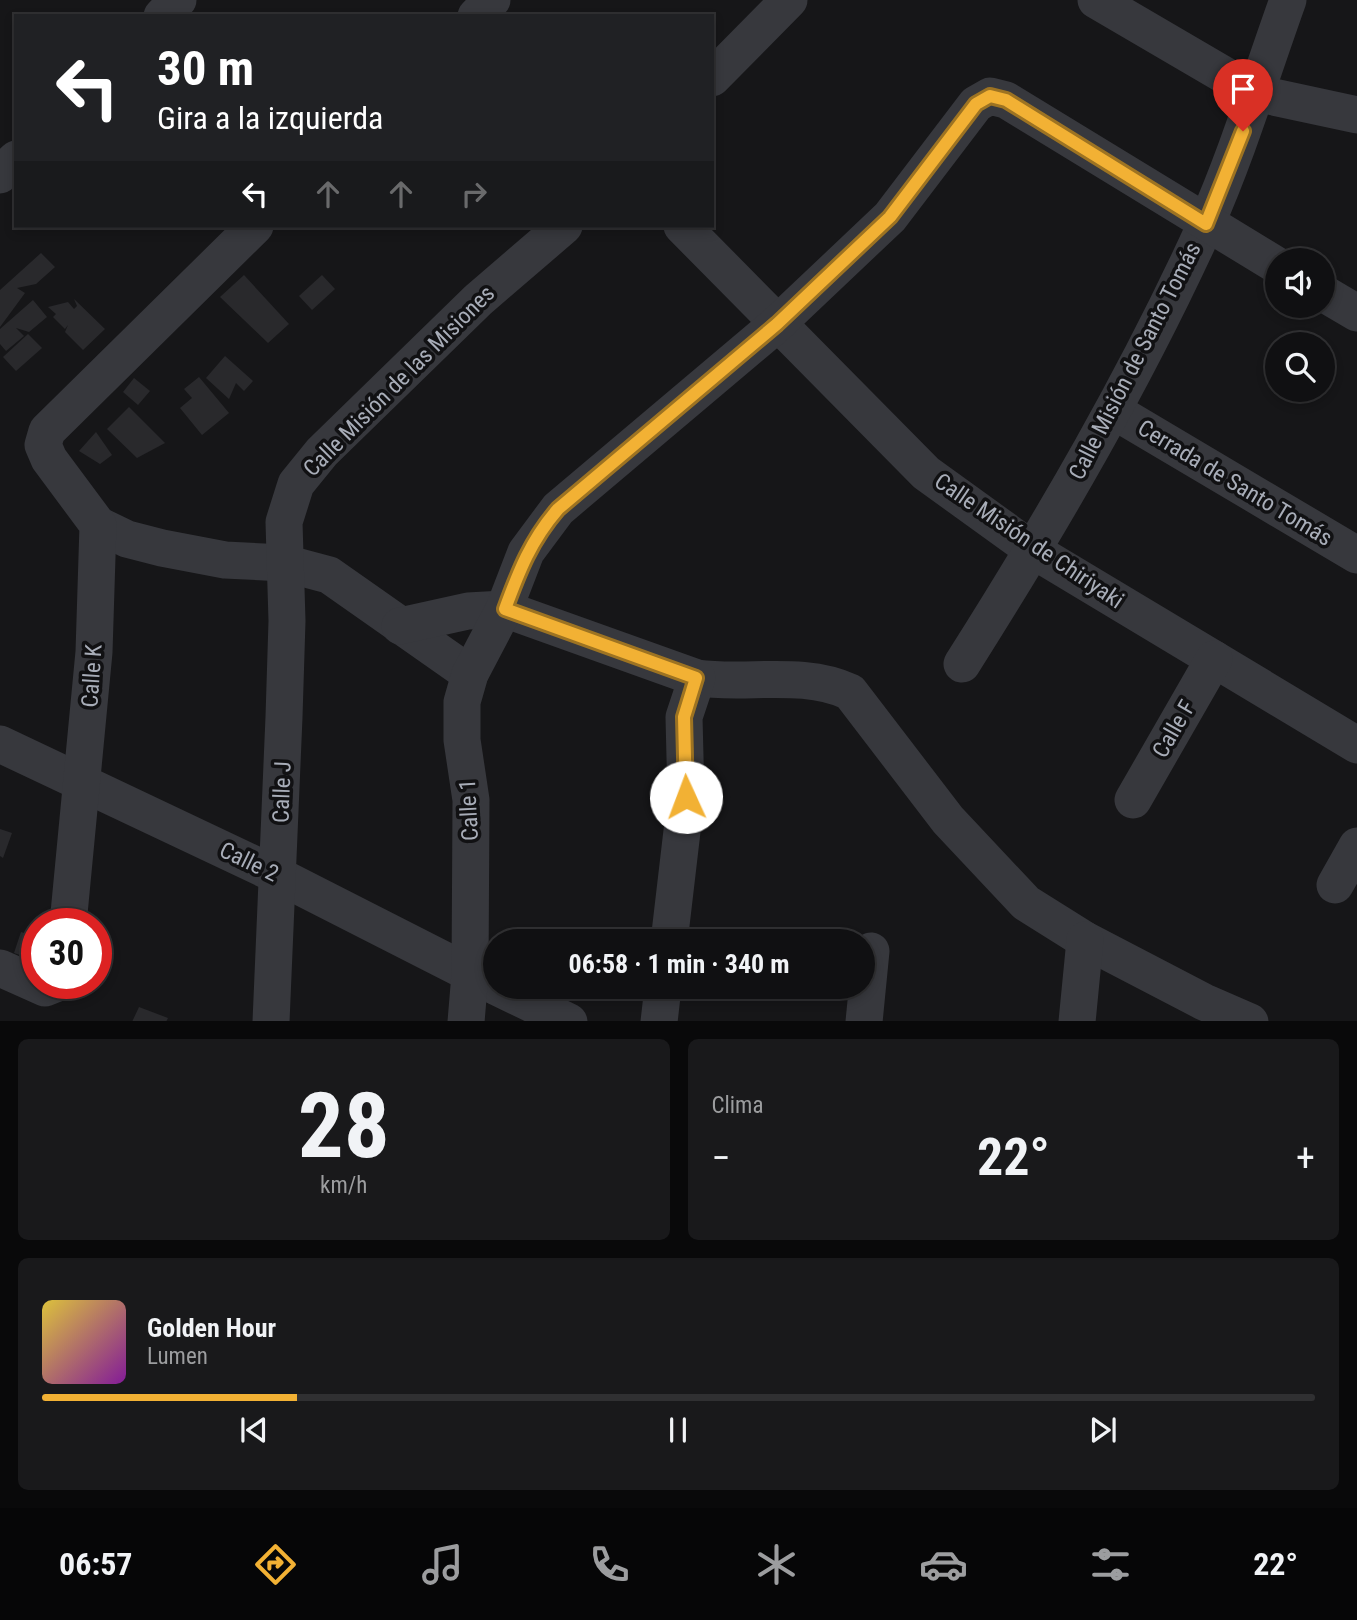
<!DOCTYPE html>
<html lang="es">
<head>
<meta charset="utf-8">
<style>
	:root { --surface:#101012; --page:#19191b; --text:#f1f3f6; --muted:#9c9d9f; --line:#303032; --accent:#f2b134 }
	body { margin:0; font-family:"Roboto Condensed",sans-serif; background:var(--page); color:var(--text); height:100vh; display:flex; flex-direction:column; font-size:26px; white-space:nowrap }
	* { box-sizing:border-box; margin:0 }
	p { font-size:23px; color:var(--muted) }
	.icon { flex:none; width:38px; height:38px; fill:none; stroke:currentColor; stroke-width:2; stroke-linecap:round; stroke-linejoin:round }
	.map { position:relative; height:1021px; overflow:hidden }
	.side { display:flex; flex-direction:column; gap:18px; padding:18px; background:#09090a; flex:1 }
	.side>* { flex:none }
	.banner { position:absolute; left:14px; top:14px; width:700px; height:214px; border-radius:0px; box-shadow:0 4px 10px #0003,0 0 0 2px var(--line); background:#202124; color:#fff; overflow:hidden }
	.tools { position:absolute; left:1265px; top:248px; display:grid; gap:14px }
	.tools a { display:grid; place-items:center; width:70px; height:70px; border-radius:50%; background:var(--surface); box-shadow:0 4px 10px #0003,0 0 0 2px var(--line); font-size:35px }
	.speed { position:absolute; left:21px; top:908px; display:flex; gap:14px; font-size:35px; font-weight:700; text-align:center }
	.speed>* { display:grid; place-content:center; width:91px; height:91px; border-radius:50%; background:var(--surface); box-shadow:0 4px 10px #0003,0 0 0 2px var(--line); line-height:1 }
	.speed .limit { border:10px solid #d22; background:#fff; color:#111 }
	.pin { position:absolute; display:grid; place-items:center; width:60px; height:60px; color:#fff; margin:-72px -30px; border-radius:50% 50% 50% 0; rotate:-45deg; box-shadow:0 0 7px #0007 }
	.pin .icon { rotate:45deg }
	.me { position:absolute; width:77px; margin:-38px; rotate:358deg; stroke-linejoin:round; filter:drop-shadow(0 0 5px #0008) }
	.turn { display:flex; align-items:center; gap:24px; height:147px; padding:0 28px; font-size:32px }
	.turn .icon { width:91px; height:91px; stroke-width:2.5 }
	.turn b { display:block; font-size:49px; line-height:60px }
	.lanes { display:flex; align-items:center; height:66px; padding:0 28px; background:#0003; justify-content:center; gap:35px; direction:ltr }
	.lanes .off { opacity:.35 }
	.big { font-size:52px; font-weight:700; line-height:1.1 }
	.side .card { flex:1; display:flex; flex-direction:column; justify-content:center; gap:10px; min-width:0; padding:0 24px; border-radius:10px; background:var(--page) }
	.side .dial { align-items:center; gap:0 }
	.dial b { font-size:91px; line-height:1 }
	.song { display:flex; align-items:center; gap:21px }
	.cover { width:84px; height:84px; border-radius:10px; background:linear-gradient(135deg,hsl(50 70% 55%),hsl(290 70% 35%)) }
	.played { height:7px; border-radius:4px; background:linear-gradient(90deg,var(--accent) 20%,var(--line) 20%) }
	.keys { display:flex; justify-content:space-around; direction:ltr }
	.heat { display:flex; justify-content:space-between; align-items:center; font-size:38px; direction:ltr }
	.side .tiles { flex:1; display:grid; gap:18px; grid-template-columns:1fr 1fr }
	.card:last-child { grid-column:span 2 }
	.trip { position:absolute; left:483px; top:929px; width:392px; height:70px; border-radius:35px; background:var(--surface); box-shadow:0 4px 10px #0003,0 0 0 2px var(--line); font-weight:700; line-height:70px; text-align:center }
	.dock { display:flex; height:112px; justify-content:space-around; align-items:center; background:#060607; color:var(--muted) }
	.dock .icon { width:49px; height:49px }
	.dock .on { color:var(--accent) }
	.dock b { font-size:32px; color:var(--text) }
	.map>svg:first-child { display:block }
</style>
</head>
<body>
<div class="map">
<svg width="1357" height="1022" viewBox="0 0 1357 1022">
	<rect width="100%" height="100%" fill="#161618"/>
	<g fill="#29292c">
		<polygon points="41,253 55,267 36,284 17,288 25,293 0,327 0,290"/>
		<polygon points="244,275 289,324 268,343 220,297"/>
		<polygon points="322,275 335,289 312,310 299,296"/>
		<polygon points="74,299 105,329 83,350 65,332 68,325 65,329 53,317 56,314 48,307 68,302 74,309 77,306"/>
		<polygon points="33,300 47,317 29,332 16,328 24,336 6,351 0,344 0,329"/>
		<polygon points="28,334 42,348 16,371 3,357"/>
		<polygon points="225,356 253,381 244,391 236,383 229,399 206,378"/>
		<polygon points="199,377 229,413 202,435 180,408 192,398 184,389"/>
		<polygon points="134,378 150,391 138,405 123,392"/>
		<polygon points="129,407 165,443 137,458 107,429"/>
		<polygon points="96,432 112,455 100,464 79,451"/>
		<polygon points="0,829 12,833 3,858 0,856"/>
		<polygon points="21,932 37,937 32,959 14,953"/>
		<polygon points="139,1007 168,1018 166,1022 132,1022"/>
	</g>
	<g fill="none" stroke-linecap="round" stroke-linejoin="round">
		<g stroke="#37383d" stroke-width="37">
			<polyline points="1096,0 1255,93 1357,115"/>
			<polyline points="162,16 178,0"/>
			<polyline points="476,16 492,0"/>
			<polyline points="712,78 789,0"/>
			<polyline points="0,175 16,159"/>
			<polyline points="682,226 926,473 1034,551 1357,745"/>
			<polyline points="1323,293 1357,313"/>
			<polyline points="1114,411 1357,555"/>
			<polyline points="98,525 127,539 162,548 225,560 284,563 329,575 470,674"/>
			<path d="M 400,626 L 468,611 L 504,609 L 697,678 C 747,685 803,670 850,692 L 948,820 L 1026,903 L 1085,940 L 1204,1002 L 1250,1022"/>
			<path d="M 962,664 C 1052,522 1136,378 1206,224 C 1238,152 1261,75 1288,0"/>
			<polyline points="0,744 279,876 495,986"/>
			<polyline points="1133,800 1214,659"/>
			<polyline points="1335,885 1357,846"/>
			<polyline points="68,924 94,652 98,525 49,459 43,445 47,431 255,226"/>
			<polyline points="669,942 686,797 684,717 697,678"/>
			<polyline points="0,968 45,988 55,984"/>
			<polyline points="497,987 569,1022"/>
			<polyline points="271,1022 284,717 287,621 284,522 296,484 322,452 478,300 564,226"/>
			<polyline points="466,1022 470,974 471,800 462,740 462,702 470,674 504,609 526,552 558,509 777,324 890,217 976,104 990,96 1006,100 1278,266"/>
			<polyline points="659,1022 663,987"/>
			<polyline points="864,1022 871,951"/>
			<polyline points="1077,1022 1085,940"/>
		</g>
	</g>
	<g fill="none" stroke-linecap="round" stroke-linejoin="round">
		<g stroke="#9d7322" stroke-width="18">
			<path id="route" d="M 686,797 L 684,717 L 696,678 L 505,609 C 519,571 531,540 558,509 L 777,324 L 890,217 L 976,104 L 990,96 L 1006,100 L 1206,224 L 1243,131"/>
		</g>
		<use href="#route" stroke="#f2b134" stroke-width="12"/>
	</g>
	<g text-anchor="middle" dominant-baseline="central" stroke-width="7" stroke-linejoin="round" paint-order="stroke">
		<g font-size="23" fill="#a8adb8" stroke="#111113">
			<text transform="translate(1135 361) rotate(-63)">Calle Misión de Santo Tomás</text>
			<text transform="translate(399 381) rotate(-45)">Calle Misión de las Misiones</text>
			<text transform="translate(1235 483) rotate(31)">Cerrada de Santo Tomás</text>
			<text transform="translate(1029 541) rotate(34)">Calle Misión de Chiriyaki</text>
			<text transform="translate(92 676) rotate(-86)">Calle K</text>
			<text transform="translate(1174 729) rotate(-60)">Calle F</text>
			<text transform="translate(282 792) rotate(-88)">Calle J</text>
			<text transform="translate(469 810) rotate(-93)">Calle 1</text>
			<text transform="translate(249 862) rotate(26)">Calle 2</text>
		</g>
	</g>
</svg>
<div class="tools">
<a><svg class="icon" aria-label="sound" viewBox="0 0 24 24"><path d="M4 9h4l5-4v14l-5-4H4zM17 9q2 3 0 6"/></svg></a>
<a><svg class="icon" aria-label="search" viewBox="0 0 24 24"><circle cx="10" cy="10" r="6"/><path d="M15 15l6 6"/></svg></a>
</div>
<div class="speed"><div class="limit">30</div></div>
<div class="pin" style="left:1243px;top:131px;background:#d93025"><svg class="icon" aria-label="arrive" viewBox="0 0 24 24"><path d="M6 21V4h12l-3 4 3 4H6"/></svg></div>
<svg class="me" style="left:686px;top:797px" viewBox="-20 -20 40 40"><circle r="19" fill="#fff"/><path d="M0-13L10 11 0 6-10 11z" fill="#f2b134"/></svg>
<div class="trip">06:58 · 1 min · 340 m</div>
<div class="banner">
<div class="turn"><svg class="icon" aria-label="left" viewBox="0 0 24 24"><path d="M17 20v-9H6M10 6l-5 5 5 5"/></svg><div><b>30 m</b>Gira a la izquierda</div></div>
<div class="lanes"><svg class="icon" aria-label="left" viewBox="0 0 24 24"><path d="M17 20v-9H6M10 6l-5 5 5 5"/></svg><svg class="icon off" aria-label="ahead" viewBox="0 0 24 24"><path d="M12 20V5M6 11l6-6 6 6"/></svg><svg class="icon off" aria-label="ahead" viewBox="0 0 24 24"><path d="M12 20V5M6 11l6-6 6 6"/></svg><svg class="icon off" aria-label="right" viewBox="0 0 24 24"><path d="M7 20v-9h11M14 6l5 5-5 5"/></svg></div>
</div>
</div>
<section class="side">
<div class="tiles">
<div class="card dial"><b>28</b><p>km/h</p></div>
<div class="card"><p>Clima</p>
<div class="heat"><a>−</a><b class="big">22°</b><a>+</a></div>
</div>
<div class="card">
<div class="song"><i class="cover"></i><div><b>Golden Hour</b><p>Lumen</p></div></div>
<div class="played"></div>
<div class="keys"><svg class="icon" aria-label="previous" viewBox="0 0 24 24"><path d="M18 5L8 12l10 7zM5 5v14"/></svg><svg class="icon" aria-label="pause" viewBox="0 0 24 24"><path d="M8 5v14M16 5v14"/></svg><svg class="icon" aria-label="next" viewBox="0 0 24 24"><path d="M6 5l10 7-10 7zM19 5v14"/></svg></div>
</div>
</div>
</section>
<nav class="dock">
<b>06:57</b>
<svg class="icon on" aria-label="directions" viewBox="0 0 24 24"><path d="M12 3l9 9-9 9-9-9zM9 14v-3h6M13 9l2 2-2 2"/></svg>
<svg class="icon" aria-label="music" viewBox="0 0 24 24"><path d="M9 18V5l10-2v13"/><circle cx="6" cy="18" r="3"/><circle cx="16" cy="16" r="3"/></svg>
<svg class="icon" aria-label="phone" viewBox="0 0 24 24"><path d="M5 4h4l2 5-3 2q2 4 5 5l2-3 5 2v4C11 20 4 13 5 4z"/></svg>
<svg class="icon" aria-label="climate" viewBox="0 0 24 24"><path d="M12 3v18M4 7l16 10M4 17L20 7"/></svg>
<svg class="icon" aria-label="car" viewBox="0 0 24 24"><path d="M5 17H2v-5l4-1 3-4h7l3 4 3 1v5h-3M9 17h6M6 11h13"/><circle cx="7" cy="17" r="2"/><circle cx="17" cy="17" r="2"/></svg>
<svg class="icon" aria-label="filters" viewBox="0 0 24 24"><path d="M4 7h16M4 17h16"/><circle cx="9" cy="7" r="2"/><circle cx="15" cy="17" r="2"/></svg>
<b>22°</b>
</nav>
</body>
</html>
